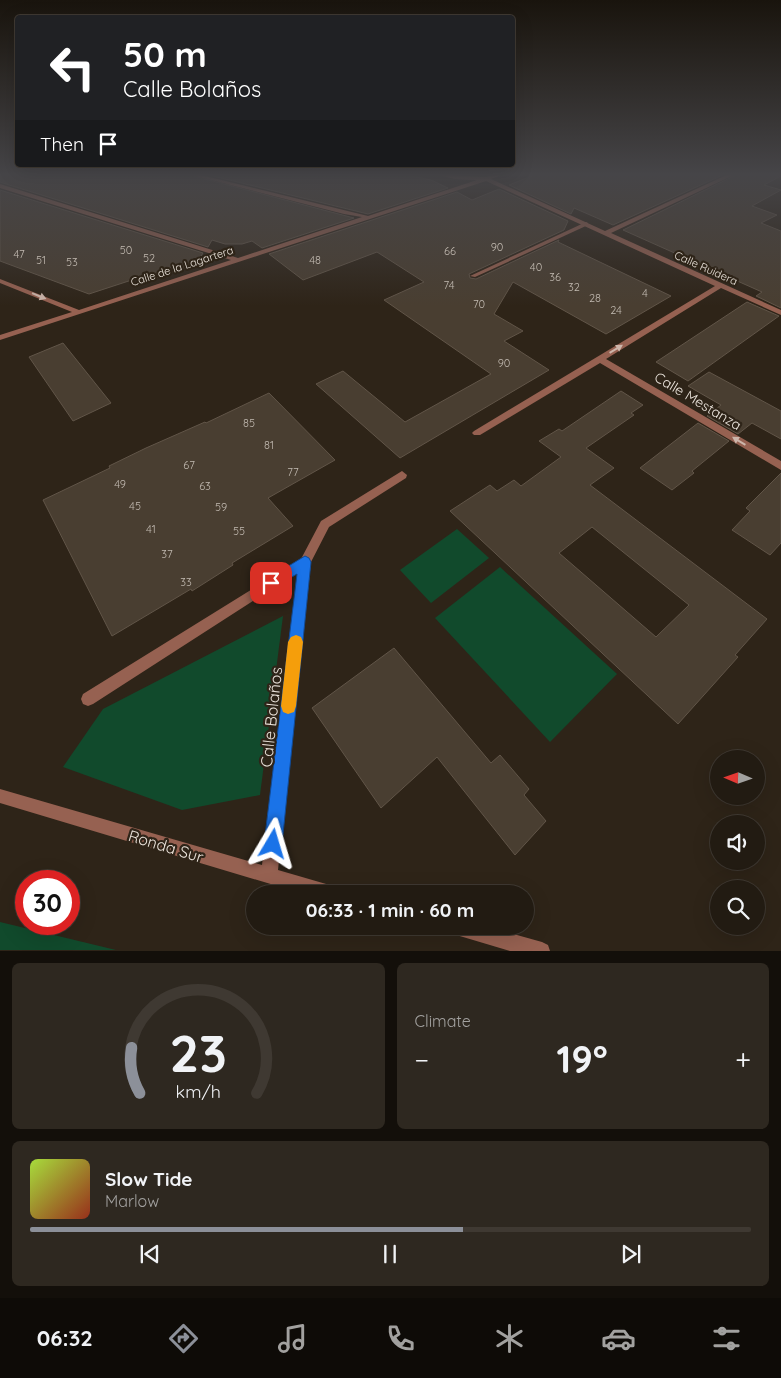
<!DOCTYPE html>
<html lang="en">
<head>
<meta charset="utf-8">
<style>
	:root { --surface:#221b12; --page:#2e2820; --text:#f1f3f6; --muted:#a2a19f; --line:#3f3932; --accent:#8c9099 }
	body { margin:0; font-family:Quicksand,sans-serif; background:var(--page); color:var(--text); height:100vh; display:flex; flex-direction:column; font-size:19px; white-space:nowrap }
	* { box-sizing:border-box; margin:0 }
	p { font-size:16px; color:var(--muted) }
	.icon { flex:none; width:28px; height:28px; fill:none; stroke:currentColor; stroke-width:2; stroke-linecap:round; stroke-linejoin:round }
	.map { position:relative; height:951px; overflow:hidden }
	.side { display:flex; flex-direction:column; gap:12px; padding:12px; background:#130f0a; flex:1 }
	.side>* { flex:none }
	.top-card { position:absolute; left:15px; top:15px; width:500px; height:152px; border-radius:5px; box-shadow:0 5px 20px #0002,0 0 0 1px var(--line); background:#202124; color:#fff; overflow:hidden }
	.needle { width:32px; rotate:272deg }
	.controls { position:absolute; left:710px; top:750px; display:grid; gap:10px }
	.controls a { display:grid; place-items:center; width:55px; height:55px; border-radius:50%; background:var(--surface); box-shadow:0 5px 20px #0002,0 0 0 1px var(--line); font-size:25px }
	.speed { position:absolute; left:15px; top:870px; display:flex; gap:10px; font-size:25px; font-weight:700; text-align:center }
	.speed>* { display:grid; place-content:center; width:65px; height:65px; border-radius:50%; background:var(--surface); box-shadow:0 5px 20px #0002,0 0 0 1px var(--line); line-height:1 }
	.speed .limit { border:8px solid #d22; background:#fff; color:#111 }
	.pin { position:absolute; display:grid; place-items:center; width:42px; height:42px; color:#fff; margin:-21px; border-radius:10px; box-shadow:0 2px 8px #0006 }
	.me { position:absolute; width:55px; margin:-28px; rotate:7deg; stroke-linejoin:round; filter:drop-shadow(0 0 4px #0008) }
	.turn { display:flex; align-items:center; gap:18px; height:105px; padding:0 25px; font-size:22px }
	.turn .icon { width:65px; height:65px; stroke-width:2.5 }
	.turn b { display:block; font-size:35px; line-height:42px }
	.then { display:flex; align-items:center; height:48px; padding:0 25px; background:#0003; gap:10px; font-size:19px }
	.big { font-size:38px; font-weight:800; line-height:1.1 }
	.side .card { flex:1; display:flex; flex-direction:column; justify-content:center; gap:8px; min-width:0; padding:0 18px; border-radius:8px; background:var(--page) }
	.side .dial { align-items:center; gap:0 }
	.dial svg { height:130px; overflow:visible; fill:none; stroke:var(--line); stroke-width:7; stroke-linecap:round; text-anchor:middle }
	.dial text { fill:var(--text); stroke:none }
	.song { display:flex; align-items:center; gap:15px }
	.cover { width:60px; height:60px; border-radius:8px; background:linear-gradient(135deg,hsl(80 70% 55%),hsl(10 70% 35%)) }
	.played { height:5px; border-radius:2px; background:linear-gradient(90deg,var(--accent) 60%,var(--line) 60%) }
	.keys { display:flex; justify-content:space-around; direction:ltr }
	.heat { display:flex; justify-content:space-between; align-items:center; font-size:28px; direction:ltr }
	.side .tiles { flex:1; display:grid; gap:12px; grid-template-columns:1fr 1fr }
	.card:last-child { grid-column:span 2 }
	.trip { position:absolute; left:246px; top:885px; width:288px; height:50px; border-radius:25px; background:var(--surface); box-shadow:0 5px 20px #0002,0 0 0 1px var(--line); font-weight:800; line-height:50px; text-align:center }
	.dock { display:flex; height:80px; justify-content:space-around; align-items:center; background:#0e0b07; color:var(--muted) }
	.dock .icon { width:35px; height:35px }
	.dock .active { color:var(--accent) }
	.dock b { font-size:22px; color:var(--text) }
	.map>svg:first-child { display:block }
</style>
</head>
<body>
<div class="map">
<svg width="781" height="951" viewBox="0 0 781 951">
	<rect width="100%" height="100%" fill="#2e2418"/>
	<g fill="#114a2c">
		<polygon points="457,529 489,558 431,603 400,570"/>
		<polygon points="500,567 617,674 550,742 435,618"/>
		<polygon points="283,616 260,795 182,810 63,767 103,709"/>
		<polygon points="0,922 116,950 0,950"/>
	</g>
	<g fill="#493e31" stroke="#615548" fill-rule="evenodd">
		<polygon points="0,173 182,173 354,218 262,248 252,241 242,244 225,244 212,240 208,247 0,182"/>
		<polygon points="201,173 397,173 431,180 448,188 368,214"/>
		<polygon points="539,173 727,173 613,225 574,208 571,214 509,185"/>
		<polygon points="740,173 781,173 781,176 764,185 781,190 752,206 777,215 761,223 781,231 781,308 756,296 762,292 623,230"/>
		<polygon points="499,189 568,221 564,230 469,274 470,278 476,279 559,240 558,242 671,296 606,334 513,282 494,314 523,331 504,341 549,370 400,458 316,384 343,371 405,422 491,374 384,300 424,282 377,252 303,280 269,254 457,192 472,200"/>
		<polygon points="0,190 203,253 196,264 149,280 147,275 89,294 0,261"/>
		<polygon points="747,302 779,316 688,381 656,362"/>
		<polygon points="63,343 111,403 73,421 29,357"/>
		<polygon points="709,372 781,411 781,439 752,423 738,434 707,416 721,405 688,386"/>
		<path d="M 621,391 L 643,405 L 631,413 L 634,415 L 586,448 L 614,468 L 590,485 L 767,619 L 735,655 L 738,657 L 678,724 L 450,511 L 490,485 L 497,491 L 514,480 L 521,486 L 561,457 L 539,441 L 559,429 L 562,431 ZM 592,527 L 689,605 L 656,637 L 559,553 Z"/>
		<polygon points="269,393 335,460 268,498 293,526 232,563 233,565 192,591 191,589 112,636 43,500 110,468 109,466 146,448 205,422 206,423"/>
		<polygon points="698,423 729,441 692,471 694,473 672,490 640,468"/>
		<polygon points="781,473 781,543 770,555 732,530 750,511 746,508"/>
		<polygon points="394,648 491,763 500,755 529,789 524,795 546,821 515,855 437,757 381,808 312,708"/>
	</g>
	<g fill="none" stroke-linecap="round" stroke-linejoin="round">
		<polygon fill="#966151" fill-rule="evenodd" points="586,222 588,223 588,225 475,277 470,276"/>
		<g fill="#966151" fill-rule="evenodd">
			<polygon points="184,173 193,173 368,216 477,180 455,179 429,173 485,177 499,173 507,173 491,179 605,231 731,173 738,173 611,233 781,310 781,315 721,288 606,359 781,461 781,470 600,363 480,435 474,435 472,433 474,431 715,286 486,181 0,340 0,335 72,312 0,283 0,279 79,310 231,260 0,188 0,184 238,258 362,217 344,214"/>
			<polygon points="402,471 407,475 406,478 329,527 311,562 278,870 333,886 339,888 341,894 304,894 0,803 0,789 262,865 298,572 93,704 88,706 83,704 81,699 83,694 301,559 321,521"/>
			<polygon points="445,926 484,926 542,942 548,945 550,951 510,951 453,934 447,932"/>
		</g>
	</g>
	<defs><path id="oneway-solid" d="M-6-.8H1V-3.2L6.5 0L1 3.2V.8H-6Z" transform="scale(1.25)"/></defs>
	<g fill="#cdb6ab">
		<use href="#oneway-solid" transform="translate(39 296) rotate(22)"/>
		<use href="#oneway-solid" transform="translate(616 349) rotate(-31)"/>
		<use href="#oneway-solid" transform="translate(739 441) rotate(-149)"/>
	</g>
	<linearGradient id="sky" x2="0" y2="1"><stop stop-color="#19140d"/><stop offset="0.57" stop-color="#464548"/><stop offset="1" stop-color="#464548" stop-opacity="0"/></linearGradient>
	<rect width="781" height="306" fill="url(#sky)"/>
	<polygon fill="#1a73e8" stroke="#114b97" points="305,556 309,558 311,562 282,844 279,850 273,853 266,850 264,844 297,574 271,589 267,587 265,583 267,579"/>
	<polygon fill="#f59e0b" points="296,635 301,637 303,642 296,706 294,712 288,714 283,712 281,706 288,642 291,637"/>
	<g text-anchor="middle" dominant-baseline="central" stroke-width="4.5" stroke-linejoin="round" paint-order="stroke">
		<g font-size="11" fill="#c2bab1">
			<text x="497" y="247">90</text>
			<text x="126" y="250">50</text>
			<text x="450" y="251">66</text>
			<text x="19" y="254">47</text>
			<text x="149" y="258">52</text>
			<text x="41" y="260">51</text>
			<text x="315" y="260">48</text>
			<text x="72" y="262">53</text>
			<text x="536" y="267">40</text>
			<text x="555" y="277">36</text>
			<text x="449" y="285">74</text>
			<text x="574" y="287">32</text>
			<text x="645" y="293">4</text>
			<text x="595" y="298">28</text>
			<text x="479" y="304">70</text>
			<text x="616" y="310">24</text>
			<text x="504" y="363">90</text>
			<text x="249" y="423">85</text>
			<text x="269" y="445">81</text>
			<text x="189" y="465">67</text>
			<text x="293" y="472">77</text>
			<text x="120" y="484">49</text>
			<text x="205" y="486">63</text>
			<text x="135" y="506">45</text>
			<text x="221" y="507">59</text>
			<text x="151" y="529">41</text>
			<text x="239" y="531">55</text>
			<text x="167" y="554">37</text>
			<text x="186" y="582">33</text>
		</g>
		<g font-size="11" fill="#ebe4dc" stroke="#2e2418">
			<text transform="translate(182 266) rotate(-18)">Calle de la Lagartera</text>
			<text transform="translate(706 268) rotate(24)">Calle Ruidera</text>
		</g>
		<g font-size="14" fill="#ebe4dc" stroke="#2e2418">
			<text transform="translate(698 401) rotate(31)">Calle Mestanza</text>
		</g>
		<g font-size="16" fill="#ebe4dc" stroke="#2e2418">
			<text transform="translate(271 717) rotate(-84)">Calle Bolaños</text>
			<text transform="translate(166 846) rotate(17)">Ronda Sur</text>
		</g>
	</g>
</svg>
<div class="controls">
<a><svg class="needle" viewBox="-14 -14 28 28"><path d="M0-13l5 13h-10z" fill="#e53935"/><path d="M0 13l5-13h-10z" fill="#a2a19f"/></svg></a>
<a><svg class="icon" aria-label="sound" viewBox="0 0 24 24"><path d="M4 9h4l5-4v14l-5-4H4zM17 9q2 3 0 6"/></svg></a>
<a><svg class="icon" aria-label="search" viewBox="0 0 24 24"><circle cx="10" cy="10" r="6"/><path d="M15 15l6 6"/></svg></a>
</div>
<div class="speed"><div class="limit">30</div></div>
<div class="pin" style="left:271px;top:583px;background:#d93025"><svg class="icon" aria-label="arrive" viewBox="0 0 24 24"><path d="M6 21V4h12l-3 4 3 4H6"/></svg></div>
<svg class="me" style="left:273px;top:844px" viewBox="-20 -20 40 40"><path d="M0-17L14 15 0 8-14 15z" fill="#1a73e8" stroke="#fff" stroke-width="4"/></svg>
<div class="trip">06:33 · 1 min · 60 m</div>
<div class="top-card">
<div class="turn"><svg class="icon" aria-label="left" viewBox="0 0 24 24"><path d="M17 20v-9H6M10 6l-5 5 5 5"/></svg><div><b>50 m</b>Calle Bolaños</div></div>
<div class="then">Then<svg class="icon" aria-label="arrive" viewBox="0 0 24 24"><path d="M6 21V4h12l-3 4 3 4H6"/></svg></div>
</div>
</div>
<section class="side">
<div class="tiles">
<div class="card dial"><svg viewBox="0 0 100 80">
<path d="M14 69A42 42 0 1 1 86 69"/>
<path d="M14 69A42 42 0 0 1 9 41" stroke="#8c9099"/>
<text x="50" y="56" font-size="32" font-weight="700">23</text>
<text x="50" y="72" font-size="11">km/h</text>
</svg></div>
<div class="card"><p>Climate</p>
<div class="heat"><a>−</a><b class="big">19°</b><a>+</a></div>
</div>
<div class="card">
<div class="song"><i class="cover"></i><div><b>Slow Tide</b><p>Marlow</p></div></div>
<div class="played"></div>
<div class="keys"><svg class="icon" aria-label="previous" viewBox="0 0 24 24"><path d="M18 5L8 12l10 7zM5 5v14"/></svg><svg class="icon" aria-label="pause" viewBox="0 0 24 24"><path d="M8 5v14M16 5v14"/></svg><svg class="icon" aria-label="next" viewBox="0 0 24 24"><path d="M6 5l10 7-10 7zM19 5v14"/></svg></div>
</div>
</div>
</section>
<nav class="dock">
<b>06:32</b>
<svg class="icon active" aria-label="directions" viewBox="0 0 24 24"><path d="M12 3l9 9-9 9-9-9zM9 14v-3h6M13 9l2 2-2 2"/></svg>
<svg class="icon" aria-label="music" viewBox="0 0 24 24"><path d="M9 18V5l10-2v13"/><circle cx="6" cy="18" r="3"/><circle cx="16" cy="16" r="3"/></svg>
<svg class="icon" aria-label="phone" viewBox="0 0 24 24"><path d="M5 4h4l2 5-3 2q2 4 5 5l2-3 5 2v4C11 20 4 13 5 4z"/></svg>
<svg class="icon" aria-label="climate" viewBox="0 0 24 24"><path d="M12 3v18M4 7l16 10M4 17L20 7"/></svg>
<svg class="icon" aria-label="car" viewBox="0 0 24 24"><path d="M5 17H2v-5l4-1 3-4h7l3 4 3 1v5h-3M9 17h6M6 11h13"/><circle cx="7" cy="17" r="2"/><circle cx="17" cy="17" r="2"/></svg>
<svg class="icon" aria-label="filters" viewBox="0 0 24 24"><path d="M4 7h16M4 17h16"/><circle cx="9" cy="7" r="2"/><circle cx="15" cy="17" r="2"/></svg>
</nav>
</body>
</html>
